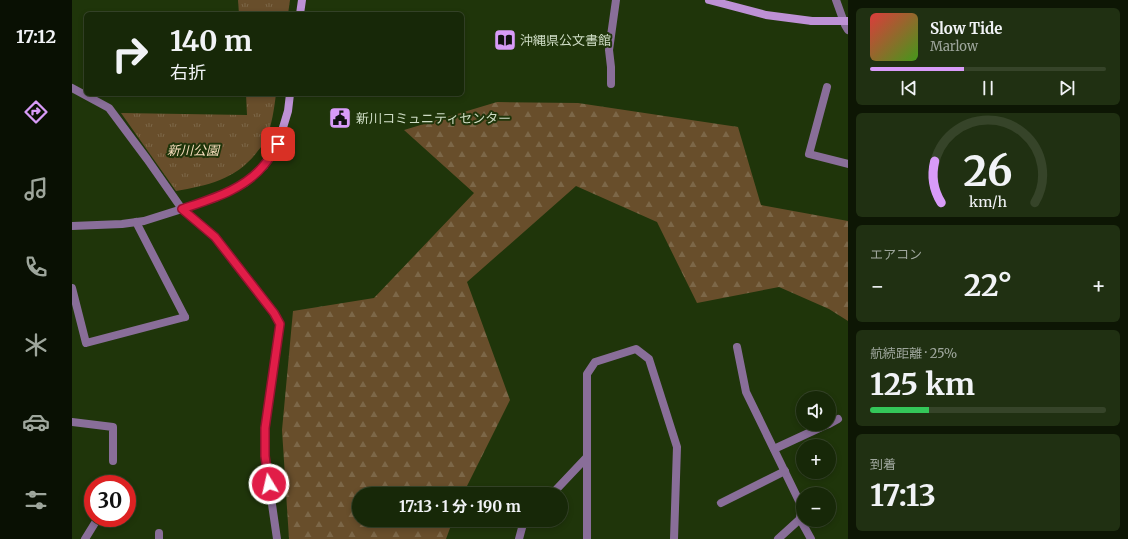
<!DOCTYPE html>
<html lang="ja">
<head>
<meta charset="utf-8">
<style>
	:root { --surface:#172808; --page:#203012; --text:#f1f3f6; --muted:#9ea69c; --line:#364429; --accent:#d89bf8 }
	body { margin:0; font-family:Merriweather,"Noto Sans JP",serif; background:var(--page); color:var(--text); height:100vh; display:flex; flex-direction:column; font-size:15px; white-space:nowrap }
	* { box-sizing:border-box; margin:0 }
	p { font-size:13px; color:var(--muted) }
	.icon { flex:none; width:22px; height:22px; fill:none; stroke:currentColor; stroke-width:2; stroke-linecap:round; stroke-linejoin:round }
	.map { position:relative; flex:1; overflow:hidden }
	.sheet { display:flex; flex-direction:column; gap:8px; padding:8px; background:#0d1604; width:280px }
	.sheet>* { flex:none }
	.hud { position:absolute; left:12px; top:12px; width:380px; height:84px; border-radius:6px; box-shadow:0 2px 6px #0003,0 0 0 1px var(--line); background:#172808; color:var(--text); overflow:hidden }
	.controls { position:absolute; left:724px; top:391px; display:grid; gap:8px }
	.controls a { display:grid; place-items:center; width:40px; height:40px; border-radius:50%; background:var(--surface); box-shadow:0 2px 6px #0003,0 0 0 1px var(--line); font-size:20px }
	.speed { position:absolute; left:12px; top:475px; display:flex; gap:8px; font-size:20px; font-weight:700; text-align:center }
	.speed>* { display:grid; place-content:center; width:52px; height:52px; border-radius:50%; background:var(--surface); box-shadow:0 2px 6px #0003,0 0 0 1px var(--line); line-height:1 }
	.speed .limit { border:6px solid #d22; background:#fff; color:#111 }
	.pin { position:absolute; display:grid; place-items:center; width:34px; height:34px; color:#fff; margin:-17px; border-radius:8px; box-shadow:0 2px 6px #0006 }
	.me { position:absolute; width:44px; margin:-22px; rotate:351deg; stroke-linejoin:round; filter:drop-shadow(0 0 3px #0008) }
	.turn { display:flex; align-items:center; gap:14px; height:84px; padding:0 20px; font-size:18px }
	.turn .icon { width:52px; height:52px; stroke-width:2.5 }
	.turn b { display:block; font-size:28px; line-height:34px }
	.big { font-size:30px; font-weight:700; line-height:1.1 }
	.sheet .tile { flex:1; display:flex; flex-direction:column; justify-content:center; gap:6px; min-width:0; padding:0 14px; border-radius:6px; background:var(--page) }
	.sheet .dial { align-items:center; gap:0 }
	.dial svg { height:104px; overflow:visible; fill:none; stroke:var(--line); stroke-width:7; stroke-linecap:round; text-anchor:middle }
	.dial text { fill:var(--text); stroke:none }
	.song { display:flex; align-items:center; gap:12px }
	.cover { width:48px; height:48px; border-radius:6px; background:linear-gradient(135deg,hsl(0 70% 55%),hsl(100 70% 35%)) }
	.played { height:4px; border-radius:2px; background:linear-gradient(90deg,var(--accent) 40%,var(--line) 40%) }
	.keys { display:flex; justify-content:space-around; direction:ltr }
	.heat { display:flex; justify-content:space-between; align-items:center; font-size:22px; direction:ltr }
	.charge { height:6px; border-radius:3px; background:linear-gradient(90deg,#34c759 25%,var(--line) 0) }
	.trip { position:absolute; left:280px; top:487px; width:216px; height:40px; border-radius:20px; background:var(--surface); box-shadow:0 2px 6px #0003,0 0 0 1px var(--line); font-weight:700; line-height:40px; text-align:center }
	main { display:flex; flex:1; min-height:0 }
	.dock { display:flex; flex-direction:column; width:72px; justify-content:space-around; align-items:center; background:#091003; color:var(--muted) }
	.dock .icon { width:28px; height:28px }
	.dock .current { color:var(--accent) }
	.dock b { font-size:18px; color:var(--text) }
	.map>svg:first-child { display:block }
</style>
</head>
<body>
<main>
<nav class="dock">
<b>17:12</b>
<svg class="icon current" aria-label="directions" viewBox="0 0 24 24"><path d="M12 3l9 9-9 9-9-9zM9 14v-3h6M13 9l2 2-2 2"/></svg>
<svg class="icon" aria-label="music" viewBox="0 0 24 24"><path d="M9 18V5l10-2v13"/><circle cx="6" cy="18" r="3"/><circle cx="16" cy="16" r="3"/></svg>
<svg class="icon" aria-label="phone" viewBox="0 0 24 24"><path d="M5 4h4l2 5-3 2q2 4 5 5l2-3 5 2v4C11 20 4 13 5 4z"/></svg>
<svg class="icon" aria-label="climate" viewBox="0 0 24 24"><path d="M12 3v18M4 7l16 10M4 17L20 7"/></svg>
<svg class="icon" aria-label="car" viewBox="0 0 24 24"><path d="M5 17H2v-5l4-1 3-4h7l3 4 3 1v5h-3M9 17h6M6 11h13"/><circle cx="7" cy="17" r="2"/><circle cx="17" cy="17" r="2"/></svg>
<svg class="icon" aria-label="filters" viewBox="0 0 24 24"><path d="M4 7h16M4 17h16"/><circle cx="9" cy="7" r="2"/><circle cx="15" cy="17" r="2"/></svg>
</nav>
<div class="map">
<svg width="776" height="539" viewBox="0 0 776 539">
	<defs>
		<pattern id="forest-firs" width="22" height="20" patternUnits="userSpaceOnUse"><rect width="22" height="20" fill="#684e2b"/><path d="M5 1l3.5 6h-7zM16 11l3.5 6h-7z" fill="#7c6748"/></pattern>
		<pattern id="park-tufts" width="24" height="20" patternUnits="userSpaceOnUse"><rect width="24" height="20" fill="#684e2b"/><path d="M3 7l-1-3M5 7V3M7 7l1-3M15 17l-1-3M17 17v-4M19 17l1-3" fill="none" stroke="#7c6748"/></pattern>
	</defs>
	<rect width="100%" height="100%" fill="#1f350a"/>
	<polygon fill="url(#forest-firs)" points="425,102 506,103 666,127 689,205 776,221 776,321 757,309 707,287 625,303 585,222 504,186 395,282 438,400 391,494 287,494 287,520 381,520 374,539 217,539 210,430 221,311 302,298 402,193 332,130"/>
	<g fill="url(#park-tufts)">
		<polygon points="166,0 218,0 216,14 167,14"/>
		<path d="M 174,94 L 204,94 C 202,109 200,125 194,139 C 192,144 188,148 185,152 C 165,179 135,186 104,191 L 49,113 L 175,115 Z"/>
	</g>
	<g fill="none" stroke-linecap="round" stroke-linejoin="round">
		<g stroke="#896e99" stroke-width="8">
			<polyline points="539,84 539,67 537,50 544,0"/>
			<polyline points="64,222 113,317"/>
			<polyline points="13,539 26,518"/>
			<polyline points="87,539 87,533"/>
		</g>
		<g stroke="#896e99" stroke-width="8">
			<polyline points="764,0 773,25 776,30"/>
			<polyline points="755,87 737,154 776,164"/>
			<polyline points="0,88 37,108 75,159 110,209 143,237 202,313 208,324 193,428 193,456 205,539"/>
			<polyline points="0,226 50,224 72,221 110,209"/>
			<polyline points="0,288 14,343 113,317"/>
			<polyline points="665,347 674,392 729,505 728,519"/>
			<polyline points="0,422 41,427 41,461"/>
			<polyline points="757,424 766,419"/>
			<polyline points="702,449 756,424"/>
			<polyline points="515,457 515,539"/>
			<polyline points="480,494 515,457 515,374 523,362 564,349 577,359 605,447 602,539"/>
			<polyline points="649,503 713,471"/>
			<polyline points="447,539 451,524 456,520"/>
			<polyline points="706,539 728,519 739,539"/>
		</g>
		<g stroke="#bd91d5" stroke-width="8">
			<polyline points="637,0 694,15 740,21"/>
			<polyline points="228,14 230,0"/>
			<polyline points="110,209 143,198 173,183 192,166 206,144 216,111 218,94"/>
		</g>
		<polyline stroke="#bd91d5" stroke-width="8" points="740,21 776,21"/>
	</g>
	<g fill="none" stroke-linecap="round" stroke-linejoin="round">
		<g stroke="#92132f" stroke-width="10">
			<path id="route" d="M 197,484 L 193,456 L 193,428 L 208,324 L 202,313 L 143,237 L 110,209 C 139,199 172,190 192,165 C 197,159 202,151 206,144"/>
		</g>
		<use href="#route" stroke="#e11d48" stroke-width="7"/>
	</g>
	<defs>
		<g id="library-square" transform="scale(1.15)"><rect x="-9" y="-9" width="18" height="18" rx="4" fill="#d89bf8" stroke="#1f350a"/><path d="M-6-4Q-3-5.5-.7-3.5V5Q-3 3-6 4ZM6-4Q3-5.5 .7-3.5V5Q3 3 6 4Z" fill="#111"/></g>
		<g id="civic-square" transform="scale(1.15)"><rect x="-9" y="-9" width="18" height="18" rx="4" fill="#d89bf8" stroke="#1f350a"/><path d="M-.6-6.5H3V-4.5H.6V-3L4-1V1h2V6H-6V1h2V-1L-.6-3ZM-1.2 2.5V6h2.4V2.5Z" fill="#111"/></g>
	</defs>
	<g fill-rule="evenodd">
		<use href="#library-square" x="433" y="40"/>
		<use href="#civic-square" x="268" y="118"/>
	</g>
	<g text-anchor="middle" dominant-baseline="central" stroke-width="4" stroke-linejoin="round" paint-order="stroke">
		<g font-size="13" fill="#cedcc4" stroke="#1f350a" text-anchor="start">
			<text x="448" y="40">沖縄県公文書館</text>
			<text x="284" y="118">新川コミュニティセンター</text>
		</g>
		<g font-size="13" font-style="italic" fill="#f7ddbd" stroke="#1f350a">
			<text x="121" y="150">新川公園</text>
		</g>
	</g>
</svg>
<div class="controls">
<a><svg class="icon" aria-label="sound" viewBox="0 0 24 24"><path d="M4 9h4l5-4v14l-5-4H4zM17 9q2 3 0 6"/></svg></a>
<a>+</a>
<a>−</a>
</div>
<div class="speed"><div class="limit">30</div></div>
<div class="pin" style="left:206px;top:144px;background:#d93025"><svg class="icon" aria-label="arrive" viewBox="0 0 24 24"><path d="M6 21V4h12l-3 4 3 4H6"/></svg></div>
<svg class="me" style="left:197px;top:484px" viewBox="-20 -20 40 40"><circle r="17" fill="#e11d48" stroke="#fff" stroke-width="3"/><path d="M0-11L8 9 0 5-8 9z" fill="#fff"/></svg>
<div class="trip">17:13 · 1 分 · 190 m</div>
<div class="hud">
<div class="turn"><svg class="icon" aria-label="right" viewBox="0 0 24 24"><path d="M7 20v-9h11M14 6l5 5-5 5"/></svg><div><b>140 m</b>右折</div></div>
</div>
</div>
<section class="sheet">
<div class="tile">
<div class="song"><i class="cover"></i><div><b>Slow Tide</b><p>Marlow</p></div></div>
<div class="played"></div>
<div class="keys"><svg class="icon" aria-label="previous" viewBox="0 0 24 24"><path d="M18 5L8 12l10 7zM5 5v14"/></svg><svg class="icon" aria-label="pause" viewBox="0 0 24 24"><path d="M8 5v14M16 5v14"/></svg><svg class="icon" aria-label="next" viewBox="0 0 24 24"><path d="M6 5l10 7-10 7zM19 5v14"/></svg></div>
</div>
<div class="tile dial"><svg viewBox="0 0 100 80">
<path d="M14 69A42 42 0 1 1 86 69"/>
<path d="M14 69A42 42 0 0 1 9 37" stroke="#d89bf8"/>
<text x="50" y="56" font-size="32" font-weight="700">26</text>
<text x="50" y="72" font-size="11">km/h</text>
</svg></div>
<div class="tile"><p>エアコン</p>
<div class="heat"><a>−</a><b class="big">22°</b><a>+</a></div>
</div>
<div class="tile"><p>航続距離 · 25%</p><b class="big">125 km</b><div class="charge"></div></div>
<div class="tile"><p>到着</p><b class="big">17:13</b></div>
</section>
</main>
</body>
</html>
